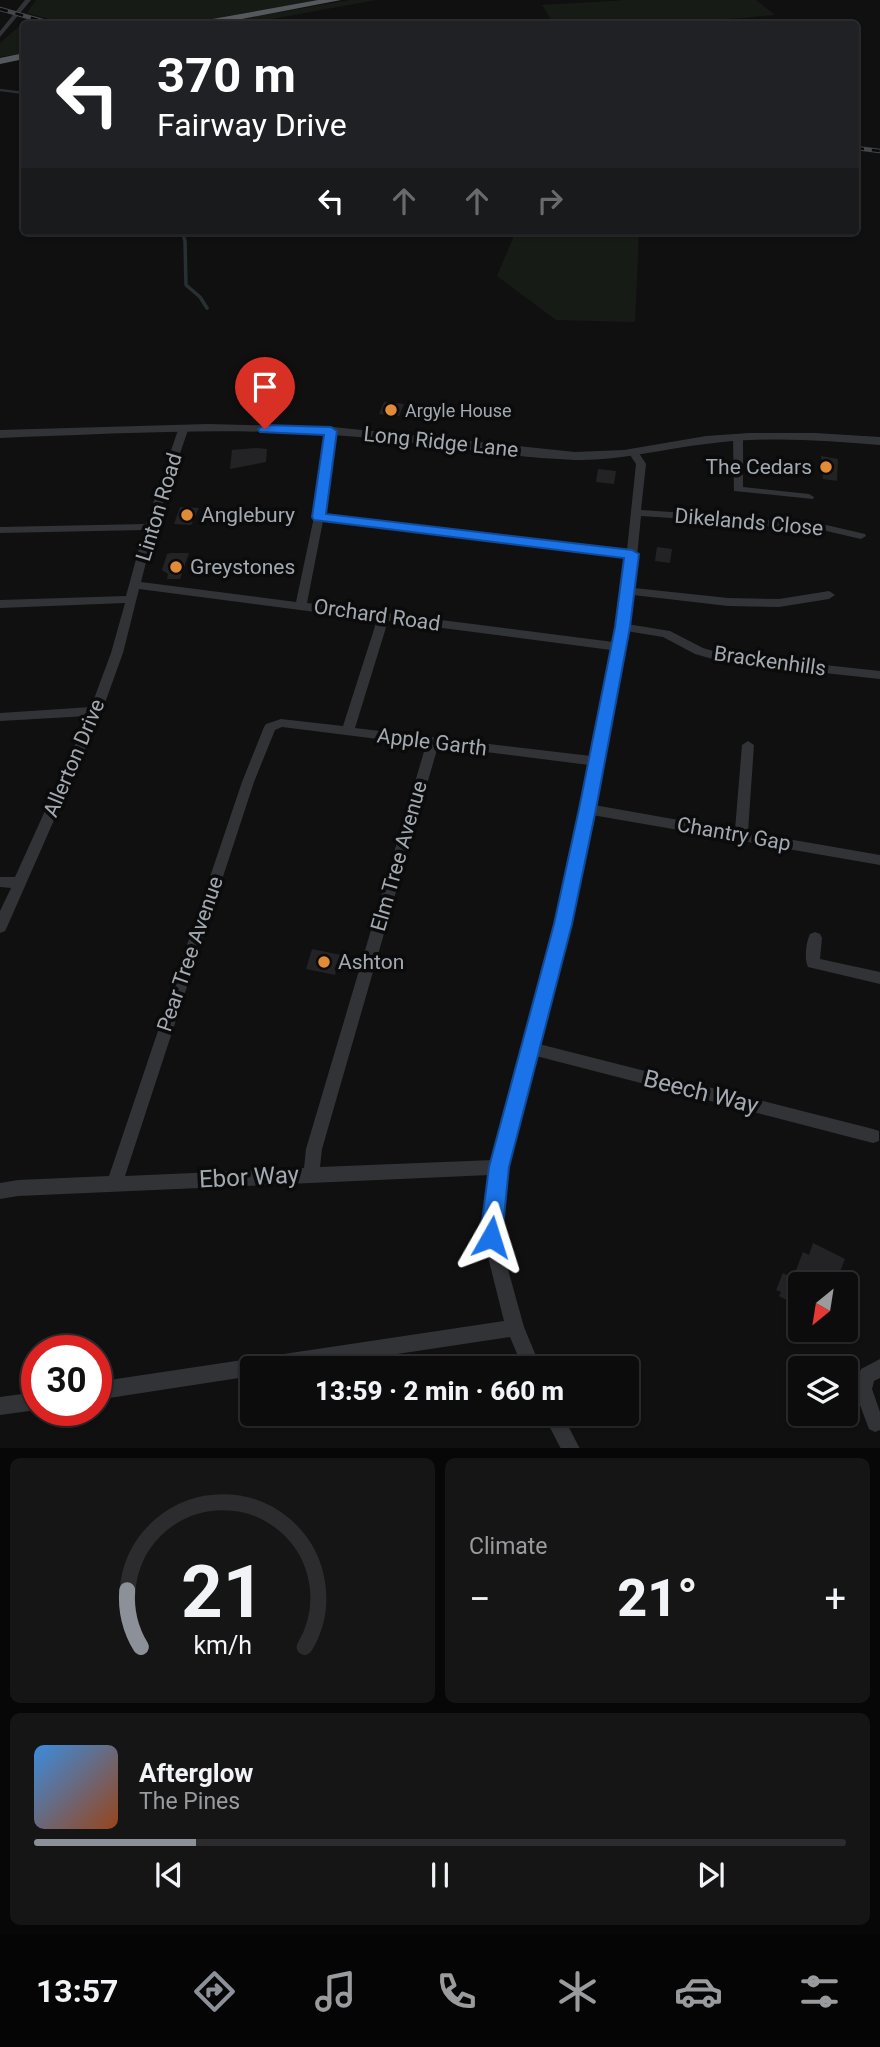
<!DOCTYPE html>
<html lang="en">
<head>
<meta charset="utf-8">
<style>
	:root { --surface:#0c0c0d; --page:#151516; --text:#f1f3f6; --muted:#9a9b9d; --line:#2c2c2e; --accent:#8c9099 }
	body { margin:0; font-family:Roboto,sans-serif; background:var(--page); color:var(--text); height:100vh; display:flex; flex-direction:column; font-size:26px; white-space:nowrap }
	* { box-sizing:border-box; margin:0 }
	p { font-size:23px; color:var(--muted) }
	.icon { flex:none; width:38px; height:38px; fill:none; stroke:currentColor; stroke-width:2; stroke-linecap:round; stroke-linejoin:round }
	.map { position:relative; height:1448px; overflow:hidden }
	.panel { display:flex; flex-direction:column; gap:10px; padding:10px; background:#070707; flex:1 }
	.panel>* { flex:none }
	.banner { position:absolute; left:21px; top:21px; width:838px; height:214px; border-radius:7px; box-shadow:0 2px 5px #0004,0 0 0 2px var(--line); background:#202124; color:#fff; overflow:hidden }
	.needle { width:46px; rotate:210deg }
	.tools { position:absolute; left:788px; top:1272px; display:grid; gap:14px }
	.tools a { display:grid; place-items:center; width:70px; height:70px; border-radius:7px; background:var(--surface); box-shadow:0 2px 5px #0004,0 0 0 2px var(--line); font-size:35px }
	.speed { position:absolute; left:21px; top:1335px; display:flex; gap:14px; font-size:35px; font-weight:700; text-align:center }
	.speed>* { display:grid; place-content:center; width:91px; height:91px; border-radius:50%; background:var(--surface); box-shadow:0 2px 5px #0004,0 0 0 2px var(--line); line-height:1 }
	.speed .limit { border:10px solid #d22; background:#fff; color:#111 }
	.pin { position:absolute; display:grid; place-items:center; width:60px; height:60px; color:#fff; margin:-72px -30px; border-radius:50% 50% 50% 0; rotate:-45deg; box-shadow:0 0 7px #0007 }
	.pin .icon { rotate:45deg }
	.me { position:absolute; width:77px; margin:-38px; rotate:6deg; stroke-linejoin:round; filter:drop-shadow(0 0 5px #0008) }
	.turn { display:flex; align-items:center; gap:24px; height:147px; padding:0 21px; font-size:32px }
	.turn .icon { width:91px; height:91px; stroke-width:2.5 }
	.turn b { display:block; font-size:49px; line-height:60px }
	.lanes { display:flex; align-items:center; height:66px; padding:0 21px; background:#0003; justify-content:center; gap:35px; direction:ltr }
	.lanes .off { opacity:.35 }
	.big { font-size:52px; font-weight:800; line-height:1.1 }
	.panel .card { flex:1; display:flex; flex-direction:column; justify-content:center; gap:10px; min-width:0; padding:0 24px; border-radius:10px; background:var(--page) }
	.panel .dial { align-items:center; gap:0 }
	.dial svg { height:182px; overflow:visible; fill:none; stroke:var(--line); stroke-width:7; stroke-linecap:round; text-anchor:middle }
	.dial text { fill:var(--text); stroke:none }
	.song { display:flex; align-items:center; gap:21px }
	.cover { width:84px; height:84px; border-radius:10px; background:linear-gradient(135deg,hsl(210 70% 55%),hsl(20 70% 35%)) }
	.played { height:7px; border-radius:4px; background:linear-gradient(90deg,var(--accent) 20%,var(--line) 20%) }
	.keys { display:flex; justify-content:space-around; direction:ltr }
	.heat { display:flex; justify-content:space-between; align-items:center; font-size:38px; direction:ltr }
	.panel .tiles { flex:1; display:grid; gap:10px; grid-template-columns:1fr 1fr }
	.card:last-child { grid-column:span 2 }
	.trip { position:absolute; left:240px; top:1356px; width:399px; height:70px; border-radius:7px; background:var(--surface); box-shadow:0 2px 5px #0004,0 0 0 2px var(--line); font-weight:800; line-height:70px; text-align:center }
	.dock { display:flex; height:112px; justify-content:space-around; align-items:center; background:#050505; color:var(--muted) }
	.dock .icon { width:49px; height:49px }
	.dock .selected { color:var(--accent) }
	.dock b { font-size:32px; color:var(--text) }
	.map>svg:first-child { display:block }
</style>
</head>
<body>
<div class="map">
<svg width="880" height="1449" viewBox="0 0 880 1449">
	<rect width="100%" height="100%" fill="#101011"/>
	<g fill="#171b16">
		<polygon points="36,0 323,0 182,24 68,24 27,13"/>
		<polygon points="349,0 376,0 244,24 213,24"/>
		<path d="M 627,0 L 756,0 L 775,15 C 702,21 628,28 554,24 L 542,5 Z"/>
		<polygon points="23,23 28,24 24,24 24,53 0,57 0,43"/>
		<polygon points="516,231 639,231 635,322 556,320 497,276"/>
	</g>
	<g fill="none" stroke-linecap="round" stroke-linejoin="round">
		<polyline stroke="#273033" stroke-width="2.5" points="0,90 24,93"/>
		<polyline stroke="#273033" stroke-width="3.5" points="182,231 185,241 186,285 200,297 207,308"/>
	</g>
	<g fill="#232325">
		<polygon points="384,402 404,404 399,416 379,414"/>
		<polygon points="257,448 267,449 266,462 230,469 232,450"/>
		<polygon points="821,456 838,459 837,481 823,479"/>
		<polygon points="598,469 616,471 614,484 596,482"/>
		<polygon points="180,507 199,508 191,525 174,524"/>
		<polygon points="657,547 672,549 670,563 655,561"/>
		<polygon points="171,553 189,553 180,579 167,579 168,574 162,570 167,554"/>
		<polygon points="312,949 341,955 335,975 306,969"/>
		<polygon points="813,1243 845,1259 835,1284 800,1284 800,1302 796,1300 794,1304 779,1296 781,1292 776,1290 783,1273 793,1278 803,1252 809,1255"/>
	</g>
	<g fill="none" stroke-linecap="round" stroke-linejoin="round">
		<g fill="#313336" fill-rule="evenodd">
			<polygon points="25,0 31,0 0,37 0,31"/>
			<path d="M 183,427 L 188,430 L 155,527 L 141,582 L 296,602 L 314,517 L 326,431 L 331,428 L 336,431 L 325,514 L 627,550 L 636,464 L 628,452 L 633,449 L 637,450 L 646,464 L 641,510 L 717,515 L 746,520 L 809,521 L 865,534 L 866,536 L 861,539 L 809,527 L 746,526 L 717,521 L 641,516 L 634,588 L 728,598 L 779,599 L 829,591 L 835,595 L 829,599 L 779,607 L 728,606 L 633,595 L 627,624 L 670,631 L 703,648 L 723,654 L 880,671 L 880,679 L 723,662 L 695,654 L 663,637 L 626,631 L 594,805 L 735,830 L 742,745 L 748,741 L 754,745 L 748,832 L 880,855 L 880,865 L 592,815 L 570,924 L 539,1044 L 873,1129 L 879,1131 L 879,1141 L 873,1143 L 536,1056 L 507,1167 L 499,1237 L 524,1327 L 541,1368 L 523,1368 L 510,1337 L 304,1368 L 252,1368 L 252,1376 L 96,1400 L 96,1382 L 504,1321 L 483,1237 L 490,1175 L 18,1196 L 0,1199 L 0,1183 L 18,1180 L 109,1176 L 242,782 L 264,727 L 266,724 L 281,719 L 343,726 L 377,620 L 139,589 L 123,653 L 102,711 L 7,927 L 5,931 L 0,933 L 0,911 L 11,888 L 0,887 L 0,877 L 15,877 L 88,716 L 0,721 L 0,713 L 91,707 L 111,653 L 125,603 L 0,608 L 0,600 L 126,596 L 144,530 L 0,533 L 0,527 L 146,524 L 178,430 ZM 323,521 L 626,557 L 622,591 L 613,642 L 307,603 ZM 388,621 L 611,650 L 591,756 L 355,728 ZM 282,727 L 426,745 L 306,1149 L 304,1168 L 125,1176 L 254,782 L 275,730 ZM 438,746 L 589,765 L 556,924 L 493,1160 L 320,1167 L 322,1149 Z"/>
			<polygon points="738,435 743,438 743,487 809,494 814,497 813,499 734,491 733,438"/>
			<path d="M 815,932 L 820,934 L 822,938 L 820,959 L 880,972 L 880,984 L 808,967 C 804,959 806,942 810,934 Z"/>
			<polygon points="880,1359 880,1378 874,1381 872,1389 880,1412 880,1430 875,1432 869,1429 854,1389 861,1369"/>
			<polygon points="37,1392 37,1410 0,1415 0,1397"/>
			<polygon points="543,1414 562,1414 580,1449 561,1449"/>
		</g>
		<path fill="#313336" fill-rule="evenodd" d="M 208,424 L 333,427 L 575,452 L 624,450 L 706,436 L 749,433 L 815,433 L 880,437 L 880,445 C 822,440 764,436 706,444 C 662,449 619,461 575,460 C 494,457 414,440 333,435 C 222,427 111,434 0,438 L 0,430 Z"/>
		<g fill="#55585d" fill-rule="evenodd">
			<polygon points="318,0 341,0 216,24 196,24 201,21"/>
			<polygon points="24,53 24,59 0,64 0,58"/>
		</g>
		<g stroke="#44474a" stroke-width="4.5">
			<g id="rail">
				<polyline points="0,9 53,24"/>
				<polyline points="856,148 880,151"/>
			</g>
		</g>
		<use href="#rail" stroke="#0b0b0c" stroke-width="2.5" stroke-dasharray="8" stroke-linecap="butt"/>
	</g>
	<polygon fill="#1a73e8" stroke="#114b97" stroke-width="2" points="265,425 331,427 337,431 326,514 632,550 639,554 630,627 596,809 572,924 509,1167 502,1237 499,1244 491,1247 484,1244 480,1237 489,1167 554,924 579,809 615,627 624,558 314,520 312,517 324,435 260,432 258,429"/>
	<g fill="#e18b37" stroke="#0b0b0c" stroke-width="2.5">
		<circle cx="391" cy="410" r="7"/>
		<circle cx="826" cy="467" r="7"/>
		<circle cx="187" cy="515" r="7"/>
		<circle cx="176" cy="567" r="7"/>
		<circle cx="324" cy="962" r="7"/>
	</g>
	<g text-anchor="middle" dominant-baseline="central" stroke-width="7" stroke-linejoin="round" paint-order="stroke">
		<g font-size="18" fill="#a2a9b1" stroke="#0b0b0c" text-anchor="start">
			<text x="405" y="410">Argyle House</text>
		</g>
		<g font-size="21" fill="#a2a9b1" stroke="#0b0b0c">
			<text transform="translate(441 442) rotate(6)">Long Ridge Lane</text>
			<text transform="translate(159 507) rotate(-73)">Linton Road</text>
			<text transform="translate(749 522) rotate(5)">Dikelands Close</text>
			<text transform="translate(377 615) rotate(8)">Orchard Road</text>
			<text transform="translate(770 661) rotate(8)">Brackenhills</text>
			<text transform="translate(432 742) rotate(7)">Apple Garth</text>
			<text transform="translate(74 758) rotate(-67)">Allerton Drive</text>
			<text transform="translate(734 834) rotate(10)">Chantry Gap</text>
			<text transform="translate(399 856) rotate(-74)">Elm Tree Avenue</text>
			<text transform="translate(190 954) rotate(-71)">Pear Tree Avenue</text>
		</g>
		<g font-size="21" fill="#a2a9b1" stroke="#0b0b0c" text-anchor="start">
			<text x="812" y="467" text-anchor="end">The Cedars</text>
			<text x="201" y="515">Anglebury</text>
			<text x="190" y="567">Greystones</text>
			<text x="338" y="962">Ashton</text>
		</g>
		<g font-size="24" fill="#a2a9b1" stroke="#0b0b0c">
			<text transform="translate(701 1092) rotate(14)">Beech Way</text>
			<text transform="translate(249 1177) rotate(-3)">Ebor Way</text>
		</g>
	</g>
</svg>
<div class="tools">
<a><svg class="needle" viewBox="-14 -14 28 28"><path d="M0-13l5 13h-10z" fill="#e53935"/><path d="M0 13l5-13h-10z" fill="#9a9b9d"/></svg></a>
<a><svg class="icon" aria-label="layers" viewBox="0 0 24 24"><path d="M12 4l9 5-9 5-9-5zM3 14l9 5 9-5"/></svg></a>
</div>
<div class="speed"><div class="limit">30</div></div>
<div class="pin" style="left:265px;top:429px;background:#d93025"><svg class="icon" aria-label="arrive" viewBox="0 0 24 24"><path d="M6 21V4h12l-3 4 3 4H6"/></svg></div>
<svg class="me" style="left:491px;top:1237px" viewBox="-20 -20 40 40"><path d="M0-17L14 15 0 8-14 15z" fill="#1a73e8" stroke="#fff" stroke-width="4"/></svg>
<div class="trip">13:59 · 2 min · 660 m</div>
<div class="banner">
<div class="turn"><svg class="icon" aria-label="left" viewBox="0 0 24 24"><path d="M17 20v-9H6M10 6l-5 5 5 5"/></svg><div><b>370 m</b>Fairway Drive</div></div>
<div class="lanes"><svg class="icon" aria-label="left" viewBox="0 0 24 24"><path d="M17 20v-9H6M10 6l-5 5 5 5"/></svg><svg class="icon off" aria-label="ahead" viewBox="0 0 24 24"><path d="M12 20V5M6 11l6-6 6 6"/></svg><svg class="icon off" aria-label="ahead" viewBox="0 0 24 24"><path d="M12 20V5M6 11l6-6 6 6"/></svg><svg class="icon off" aria-label="right" viewBox="0 0 24 24"><path d="M7 20v-9h11M14 6l5 5-5 5"/></svg></div>
</div>
</div>
<section class="panel">
<div class="tiles">
<div class="card dial"><svg viewBox="0 0 100 80">
<path d="M14 69A42 42 0 1 1 86 69"/>
<path d="M14 69A42 42 0 0 1 8 44" stroke="#8c9099"/>
<text x="50" y="56" font-size="32" font-weight="700">21</text>
<text x="50" y="72" font-size="11">km/h</text>
</svg></div>
<div class="card"><p>Climate</p>
<div class="heat"><a>−</a><b class="big">21°</b><a>+</a></div>
</div>
<div class="card">
<div class="song"><i class="cover"></i><div><b>Afterglow</b><p>The Pines</p></div></div>
<div class="played"></div>
<div class="keys"><svg class="icon" aria-label="previous" viewBox="0 0 24 24"><path d="M18 5L8 12l10 7zM5 5v14"/></svg><svg class="icon" aria-label="pause" viewBox="0 0 24 24"><path d="M8 5v14M16 5v14"/></svg><svg class="icon" aria-label="next" viewBox="0 0 24 24"><path d="M6 5l10 7-10 7zM19 5v14"/></svg></div>
</div>
</div>
</section>
<nav class="dock">
<b>13:57</b>
<svg class="icon selected" aria-label="directions" viewBox="0 0 24 24"><path d="M12 3l9 9-9 9-9-9zM9 14v-3h6M13 9l2 2-2 2"/></svg>
<svg class="icon" aria-label="music" viewBox="0 0 24 24"><path d="M9 18V5l10-2v13"/><circle cx="6" cy="18" r="3"/><circle cx="16" cy="16" r="3"/></svg>
<svg class="icon" aria-label="phone" viewBox="0 0 24 24"><path d="M5 4h4l2 5-3 2q2 4 5 5l2-3 5 2v4C11 20 4 13 5 4z"/></svg>
<svg class="icon" aria-label="climate" viewBox="0 0 24 24"><path d="M12 3v18M4 7l16 10M4 17L20 7"/></svg>
<svg class="icon" aria-label="car" viewBox="0 0 24 24"><path d="M5 17H2v-5l4-1 3-4h7l3 4 3 1v5h-3M9 17h6M6 11h13"/><circle cx="7" cy="17" r="2"/><circle cx="17" cy="17" r="2"/></svg>
<svg class="icon" aria-label="filters" viewBox="0 0 24 24"><path d="M4 7h16M4 17h16"/><circle cx="9" cy="7" r="2"/><circle cx="15" cy="17" r="2"/></svg>
</nav>
</body>
</html>
